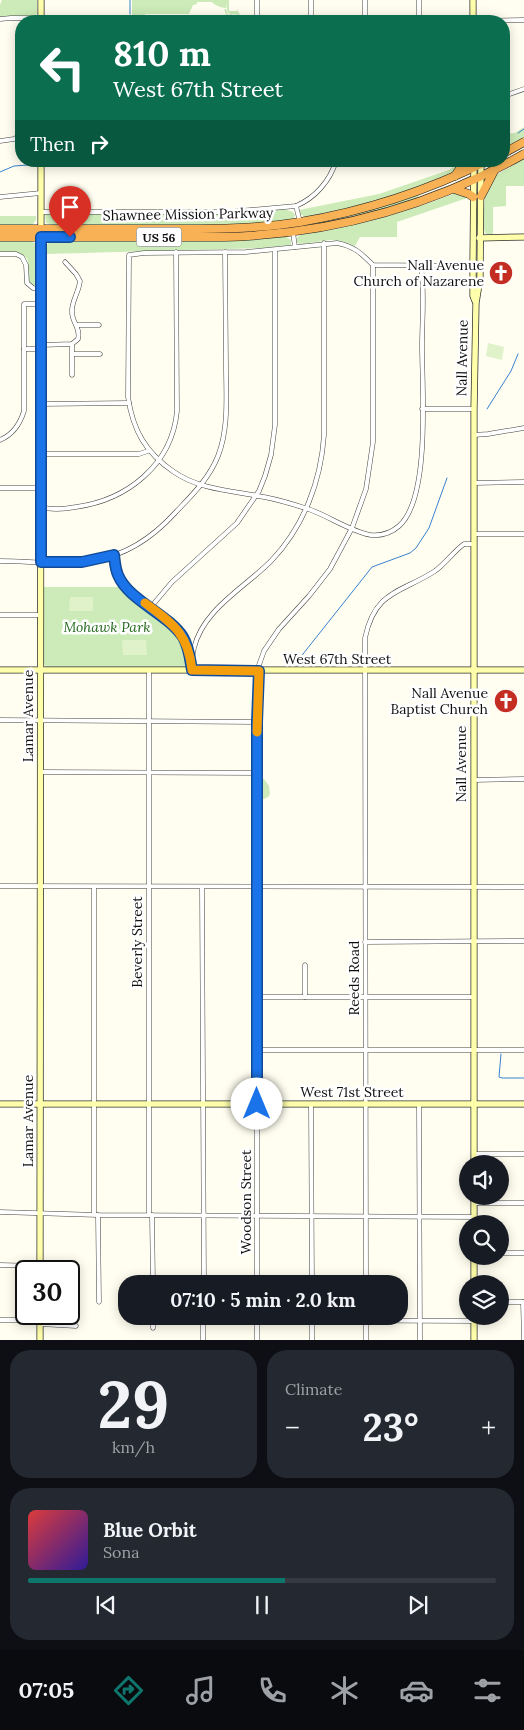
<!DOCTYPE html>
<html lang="en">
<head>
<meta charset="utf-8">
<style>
	:root { --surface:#171b24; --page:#242831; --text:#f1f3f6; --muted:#9ea1a6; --line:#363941; --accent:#0f766e }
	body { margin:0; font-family:Lora,serif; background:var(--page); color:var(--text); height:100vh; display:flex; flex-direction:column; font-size:19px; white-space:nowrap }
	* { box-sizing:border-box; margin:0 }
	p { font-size:16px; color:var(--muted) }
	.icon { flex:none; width:28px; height:28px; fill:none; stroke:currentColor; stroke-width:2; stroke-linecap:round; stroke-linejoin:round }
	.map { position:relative; height:1340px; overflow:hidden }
	.sheet { display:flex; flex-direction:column; gap:10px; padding:10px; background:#0d0f14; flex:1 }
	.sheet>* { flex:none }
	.hud { position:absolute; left:15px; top:15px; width:495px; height:152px; border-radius:20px; box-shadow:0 2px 12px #0003; background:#0b6e4f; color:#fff; overflow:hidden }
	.controls { position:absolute; left:459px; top:1155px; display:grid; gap:10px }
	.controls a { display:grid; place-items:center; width:50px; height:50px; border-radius:50%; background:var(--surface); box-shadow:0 2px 12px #0003; font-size:25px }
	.speed { position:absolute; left:15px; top:1260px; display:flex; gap:10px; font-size:25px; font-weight:700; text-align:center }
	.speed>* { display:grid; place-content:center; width:65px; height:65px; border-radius:50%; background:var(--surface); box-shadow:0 2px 12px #0003; line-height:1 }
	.speed .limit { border:2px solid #111; border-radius:8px; background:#fff; color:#111 }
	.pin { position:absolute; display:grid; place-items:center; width:42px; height:42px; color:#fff; margin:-51px -21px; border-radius:50% 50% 50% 0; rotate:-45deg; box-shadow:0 0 5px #0007 }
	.pin .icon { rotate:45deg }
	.me { position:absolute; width:55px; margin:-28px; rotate:0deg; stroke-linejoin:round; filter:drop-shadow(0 0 4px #0008) }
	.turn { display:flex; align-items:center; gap:18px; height:105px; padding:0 15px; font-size:22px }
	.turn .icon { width:65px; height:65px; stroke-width:2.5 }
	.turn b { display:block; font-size:35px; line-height:42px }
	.then { display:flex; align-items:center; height:48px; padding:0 15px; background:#0003; gap:10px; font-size:19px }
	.big { font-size:38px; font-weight:800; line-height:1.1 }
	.sheet .card { flex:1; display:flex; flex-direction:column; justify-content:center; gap:8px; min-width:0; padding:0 18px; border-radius:20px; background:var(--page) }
	.sheet .dial { align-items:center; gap:0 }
	.dial b { font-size:65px; line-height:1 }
	.song { display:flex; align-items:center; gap:15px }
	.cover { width:60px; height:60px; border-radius:8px; background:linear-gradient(135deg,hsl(0 70% 55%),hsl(250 70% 35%)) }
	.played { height:5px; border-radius:2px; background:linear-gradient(90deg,var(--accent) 55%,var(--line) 55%) }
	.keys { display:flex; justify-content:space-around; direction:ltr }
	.heat { display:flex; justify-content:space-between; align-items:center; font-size:28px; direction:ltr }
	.sheet .tiles { flex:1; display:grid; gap:10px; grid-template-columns:1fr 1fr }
	.card:last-child { grid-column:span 2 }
	.trip { position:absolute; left:118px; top:1275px; width:290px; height:50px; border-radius:20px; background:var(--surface); box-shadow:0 2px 12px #0003; font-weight:800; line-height:50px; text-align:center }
	.tab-bar { display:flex; height:80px; justify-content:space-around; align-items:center; background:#090b0e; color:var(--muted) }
	.tab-bar .icon { width:35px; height:35px }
	.tab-bar .on { color:var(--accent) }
	.tab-bar b { font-size:22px; color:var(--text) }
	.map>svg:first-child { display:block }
</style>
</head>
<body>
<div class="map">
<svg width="524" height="1340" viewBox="0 0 524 1340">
	<rect width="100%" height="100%" fill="#fffef0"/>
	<g fill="#ccebb8">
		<polygon points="2,0 37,0 37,14 34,16 0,17 0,5"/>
		<path d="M 132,0 L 229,0 L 229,11 L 237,11 L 237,9 L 240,15 L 231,14 L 237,17 L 227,17 L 224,9 L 226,9 L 228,15 L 230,14 L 230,13 L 228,13 L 226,4 L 226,8 C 222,8 214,5 212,2 L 197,2 L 197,4 L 193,5 L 189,14 L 145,14 L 145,15 L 132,15 Z"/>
		<polygon points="524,127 524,137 504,148 504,134 515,133"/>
		<polygon points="524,159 524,186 506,186 506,206 493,207 493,234 486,234 483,227 485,195 496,175"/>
		<path d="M 458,164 L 460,166 C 440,188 336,212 305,217 L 299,213 L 299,210 L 379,194 L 449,170 Z"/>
		<polygon points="456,193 467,198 397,222 397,237 360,237 355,246 342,241 330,240 302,244 297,243 297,238 300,235 369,221 418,207"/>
		<polygon points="418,195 419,198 394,207 322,225 245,234 116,234 116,233 218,232 394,203"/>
		<path d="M 284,209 L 293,212 L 295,215 L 294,218 C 275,225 250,224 229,225 C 170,227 111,225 52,225 L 46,223 L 45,214 L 227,213 Z"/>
		<polygon points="0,216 36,216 36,220 32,225 0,225"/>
		<polygon points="286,237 291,240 291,245 263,248 46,254 47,245 50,241 53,241 224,240"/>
		<path d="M 0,241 L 31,241 L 36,244 L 37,283 L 35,285 L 32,285 C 17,269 47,253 0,252 Z"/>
		<path d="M 43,587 L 123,587 C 144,608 194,631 188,666 L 186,668 L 46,667 L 44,664 Z"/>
		<path d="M 264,779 L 269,786 L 270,794 C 268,798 264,800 259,799 L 259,780 Z"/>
	</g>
	<g fill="#dff2ca">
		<polygon points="488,343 504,347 502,360 486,356"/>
		<polygon points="70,597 93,597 93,611 69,611"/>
		<polygon points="122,640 146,640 147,655 123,655"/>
	</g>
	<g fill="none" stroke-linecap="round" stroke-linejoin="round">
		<g stroke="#3882d1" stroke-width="1">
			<polyline points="130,0 130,14"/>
			<polyline points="518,133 524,129"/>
			<polyline points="0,172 14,166 28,165"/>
			<polyline points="487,409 511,371 518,354"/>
			<polyline points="297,666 303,654 372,567 410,553 416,548 429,528 447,478"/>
			<polyline points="501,1054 499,1077 502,1078 524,1078"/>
		</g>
		<g stroke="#414141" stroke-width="5">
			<g id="street">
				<polyline points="0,19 11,18 266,19"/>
				<polyline points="257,19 257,0"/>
				<polyline points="311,19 311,0"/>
				<polyline points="365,20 365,0"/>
				<polyline points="419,20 419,0"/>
				<polyline points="267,21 266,19 473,21 524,20"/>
				<polyline points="504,96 524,89"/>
				<polyline points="0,141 14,139 21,135"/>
				<polyline points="0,197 41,193"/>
				<polyline points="296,206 300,222"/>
				<path d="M 41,212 L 229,212 L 296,206 C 315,198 330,181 336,161"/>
				<polyline points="293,232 295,247"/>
				<polyline points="0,254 16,254 22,257 26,265 27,283 33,288 41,289"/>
				<path d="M 421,266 C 425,292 422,320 422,346 C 422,387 431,498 399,526 C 391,533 381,536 371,535 C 352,532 330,517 311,510 C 296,505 280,500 264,497 C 234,491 200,490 174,472 C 146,453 133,431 128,397 L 129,255 L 144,253 L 246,252 L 337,243 C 354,246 362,254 373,265 L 473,266"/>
				<polyline points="77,325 99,325"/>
				<polyline points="72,344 72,375"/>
				<path d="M 41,345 L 72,344 L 78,339 C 81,328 72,323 72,312 C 71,302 79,292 80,281 L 76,274 L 65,262"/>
				<polyline points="24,349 42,349"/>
				<polyline points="73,354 100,354"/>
				<polyline points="41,404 129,403"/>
				<polyline points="422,409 474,409"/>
				<polyline points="474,435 488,434 524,428"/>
				<path d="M 0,440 C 12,435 20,424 24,411 L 24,304 L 40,304"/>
				<polyline points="41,454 139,454 148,451"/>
				<polyline points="474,483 524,482"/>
				<polyline points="0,488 35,488 41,486"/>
				<path d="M 41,507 C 51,510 65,509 76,507 C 127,500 172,465 177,411 L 176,252"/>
				<polyline points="474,534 524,534"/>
				<path d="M 114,555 L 117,573 L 122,582 C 146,608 185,623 191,661"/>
				<path d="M 0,561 C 31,561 63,566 95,560 C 127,555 153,537 175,513 C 191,496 209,479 218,456 C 229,428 226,396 226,366 C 226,328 225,290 225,252"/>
				<polyline points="151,607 172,582 237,523 259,491 265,476 271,455 275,425 275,250"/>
				<polyline points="0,615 41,615"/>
				<path d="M 192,670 C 192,663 192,655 194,648 C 203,609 246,587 272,560 C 304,526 321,481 324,435 L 324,243"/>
				<polyline points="0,720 257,722"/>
				<polyline points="40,772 257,773"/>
				<polyline points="474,780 524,779"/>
				<polyline points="0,886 524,887"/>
				<polyline points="202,887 204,1284"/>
				<polyline points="365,942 524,941"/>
				<polyline points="257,997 473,997"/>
				<polyline points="305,997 305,965"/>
				<polyline points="257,1050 524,1050"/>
				<polyline points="311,1105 312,1284"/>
				<polyline points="419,1105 420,1340"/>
				<polyline points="474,1154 524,1154"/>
				<polyline points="474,1203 524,1203"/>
				<polyline points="0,1212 98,1215 474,1217"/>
				<polyline points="94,1214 94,887"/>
				<polyline points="98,1215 99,1302"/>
				<polyline points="149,1215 149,670"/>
				<polyline points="152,1215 153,1284"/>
				<polyline points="500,1253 524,1253"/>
				<polyline points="0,1265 40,1266"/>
				<polyline points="257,1284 257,722 258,675 259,665 264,651 279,629 309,596 330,569 352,528 366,489 373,442 373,265"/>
				<path d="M 366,1284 L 365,638 C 375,590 401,593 435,571 C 446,563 453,552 464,544 L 474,544"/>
				<polyline points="500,1302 524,1302"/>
				<polyline points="523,1302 524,1340"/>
				<polyline points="153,1316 153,1328"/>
				<polyline points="203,1316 203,1340"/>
				<polyline points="257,1316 257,1340"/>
				<polyline points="312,1316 312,1340"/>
				<polyline points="0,1320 40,1320"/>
				<polyline points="257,1320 474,1321"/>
				<polyline points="40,1324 76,1326"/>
				<polyline points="366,1340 366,1316"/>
			</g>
		</g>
		<g stroke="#303030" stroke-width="7">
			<g id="secondary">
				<polyline points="41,21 41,0"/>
				<polyline points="473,21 473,0"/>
				<polyline points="474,161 473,262 473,296 475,301"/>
				<polyline points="479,238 524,237"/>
				<polyline points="0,670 524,670"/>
				<polyline points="0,1104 524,1104"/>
				<polyline points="474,1164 474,409 476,303 480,278 481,161"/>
				<polyline points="474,1196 474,1224"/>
				<polyline points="474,1256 474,1284"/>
				<polyline points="40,1271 41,161"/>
				<polyline points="40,1314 40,1340"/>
				<polyline points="474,1316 474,1340"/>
			</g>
		</g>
		<g stroke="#1f1f1f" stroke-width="9">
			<g id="highway">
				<polyline points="504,153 524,142"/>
				<polyline points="455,176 465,161"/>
				<polyline points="454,189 469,194 473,197"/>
				<polyline points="481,196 494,171"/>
				<path d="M 0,229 C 49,229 99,229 148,229 C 199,229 250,230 300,222 C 365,211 427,191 487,161"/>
				<path d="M 0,237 L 225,237 C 330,234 432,206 524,154"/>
			</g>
		</g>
		<use href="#street" stroke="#fff" stroke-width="4"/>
		<use href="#secondary" stroke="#ffffab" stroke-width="5.5"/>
		<use href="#highway" stroke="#f8b255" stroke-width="8"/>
	</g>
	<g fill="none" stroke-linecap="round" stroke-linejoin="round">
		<g stroke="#114b97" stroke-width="12">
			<path id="route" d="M 70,237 L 41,237 L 41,562 L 82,562 L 114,555 C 115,562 115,568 118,575 C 129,601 167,613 183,637 C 189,647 190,659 192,670 L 259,671 L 257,722 L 257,1104"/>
		</g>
		<use href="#route" stroke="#1a73e8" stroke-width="9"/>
		<path stroke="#f59e0b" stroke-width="9" d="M 145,603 C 173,624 188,633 192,670 L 259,671 L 257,732"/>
	</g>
	<defs>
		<g id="church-disc" transform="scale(1.25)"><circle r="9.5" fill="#c32d22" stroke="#fff"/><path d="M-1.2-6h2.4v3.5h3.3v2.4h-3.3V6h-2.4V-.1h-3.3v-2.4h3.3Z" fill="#fff"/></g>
	</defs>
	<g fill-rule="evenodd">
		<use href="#church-disc" x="501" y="273"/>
		<use href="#church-disc" x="506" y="701"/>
	</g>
	<g text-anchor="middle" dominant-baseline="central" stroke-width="5" stroke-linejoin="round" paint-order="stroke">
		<rect fill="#fff" stroke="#565656" stroke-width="1" x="136.5" y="227.5" width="45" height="19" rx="4"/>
		<g font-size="12" font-weight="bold" fill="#0e0e0e">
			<text x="159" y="237">US 56</text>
		</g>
		<g font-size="14" fill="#0e0e0e" stroke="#fff">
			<text transform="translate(188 214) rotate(-1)">Shawnee Mission Parkway</text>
			<text transform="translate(462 358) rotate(-89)">Nall Avenue</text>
			<text x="337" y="659">West 67th Street</text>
			<text transform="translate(28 716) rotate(-90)">Lamar Avenue</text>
			<text transform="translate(461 764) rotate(-90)">Nall Avenue</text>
			<text transform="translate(137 942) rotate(-90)">Beverly Street</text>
			<text transform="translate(354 978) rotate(-90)">Reeds Road</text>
			<text x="352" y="1092">West 71st Street</text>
			<text transform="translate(28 1121) rotate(-90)">Lamar Avenue</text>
			<text transform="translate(246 1202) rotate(-90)">Woodson Street</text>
		</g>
		<g font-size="14" fill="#0e0e0e" stroke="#fff" text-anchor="end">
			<text x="484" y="265">Nall Avenue<tspan x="484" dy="16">Church of Nazarene</tspan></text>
			<text x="488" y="693">Nall Avenue<tspan x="488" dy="16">Baptist Church</tspan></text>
		</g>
		<g font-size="14" font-style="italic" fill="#23681c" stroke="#fff">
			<text x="107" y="627">Mohawk Park</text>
		</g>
	</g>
</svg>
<div class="controls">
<a><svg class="icon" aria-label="sound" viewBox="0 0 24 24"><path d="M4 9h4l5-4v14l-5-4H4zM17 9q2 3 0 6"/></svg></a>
<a><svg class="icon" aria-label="search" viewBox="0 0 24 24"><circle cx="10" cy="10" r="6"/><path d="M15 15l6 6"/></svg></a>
<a><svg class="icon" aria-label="layers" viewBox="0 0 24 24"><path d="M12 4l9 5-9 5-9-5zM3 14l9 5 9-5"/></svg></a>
</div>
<div class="speed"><div class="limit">30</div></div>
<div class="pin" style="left:70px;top:237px;background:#d93025"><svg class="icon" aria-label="arrive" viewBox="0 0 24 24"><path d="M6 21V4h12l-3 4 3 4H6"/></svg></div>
<svg class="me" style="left:257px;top:1104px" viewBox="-20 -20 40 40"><circle r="19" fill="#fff"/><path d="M0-13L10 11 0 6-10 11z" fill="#1a73e8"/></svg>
<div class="trip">07:10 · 5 min · 2.0 km</div>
<div class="hud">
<div class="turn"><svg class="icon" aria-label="left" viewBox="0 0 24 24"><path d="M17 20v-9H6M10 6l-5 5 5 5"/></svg><div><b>810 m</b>West 67th Street</div></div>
<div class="then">Then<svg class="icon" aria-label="right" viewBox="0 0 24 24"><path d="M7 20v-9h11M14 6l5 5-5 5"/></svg></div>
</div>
</div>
<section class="sheet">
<div class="tiles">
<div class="card dial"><b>29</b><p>km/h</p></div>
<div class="card"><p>Climate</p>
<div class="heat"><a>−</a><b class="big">23°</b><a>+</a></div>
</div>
<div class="card">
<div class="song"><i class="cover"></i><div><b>Blue Orbit</b><p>Sona</p></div></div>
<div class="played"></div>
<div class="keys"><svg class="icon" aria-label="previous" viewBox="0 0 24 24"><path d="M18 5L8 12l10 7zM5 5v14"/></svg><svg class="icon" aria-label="pause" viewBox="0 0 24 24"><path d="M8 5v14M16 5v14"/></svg><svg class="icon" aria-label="next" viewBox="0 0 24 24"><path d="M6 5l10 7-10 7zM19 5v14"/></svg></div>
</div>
</div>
</section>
<nav class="tab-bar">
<b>07:05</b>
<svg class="icon on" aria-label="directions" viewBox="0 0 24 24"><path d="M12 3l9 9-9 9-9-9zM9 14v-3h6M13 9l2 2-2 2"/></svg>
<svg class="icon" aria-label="music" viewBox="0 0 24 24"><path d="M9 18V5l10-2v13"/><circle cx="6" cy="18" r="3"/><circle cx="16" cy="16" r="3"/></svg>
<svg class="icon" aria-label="phone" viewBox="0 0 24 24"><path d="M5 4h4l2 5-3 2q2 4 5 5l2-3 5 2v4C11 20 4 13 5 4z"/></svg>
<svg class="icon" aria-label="climate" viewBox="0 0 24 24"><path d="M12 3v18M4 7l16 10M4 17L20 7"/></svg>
<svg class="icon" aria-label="car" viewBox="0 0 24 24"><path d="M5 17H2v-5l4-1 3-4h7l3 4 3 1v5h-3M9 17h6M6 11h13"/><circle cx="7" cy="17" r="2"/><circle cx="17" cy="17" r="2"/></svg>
<svg class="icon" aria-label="filters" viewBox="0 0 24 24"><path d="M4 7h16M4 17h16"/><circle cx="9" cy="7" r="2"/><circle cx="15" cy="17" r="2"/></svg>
</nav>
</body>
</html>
